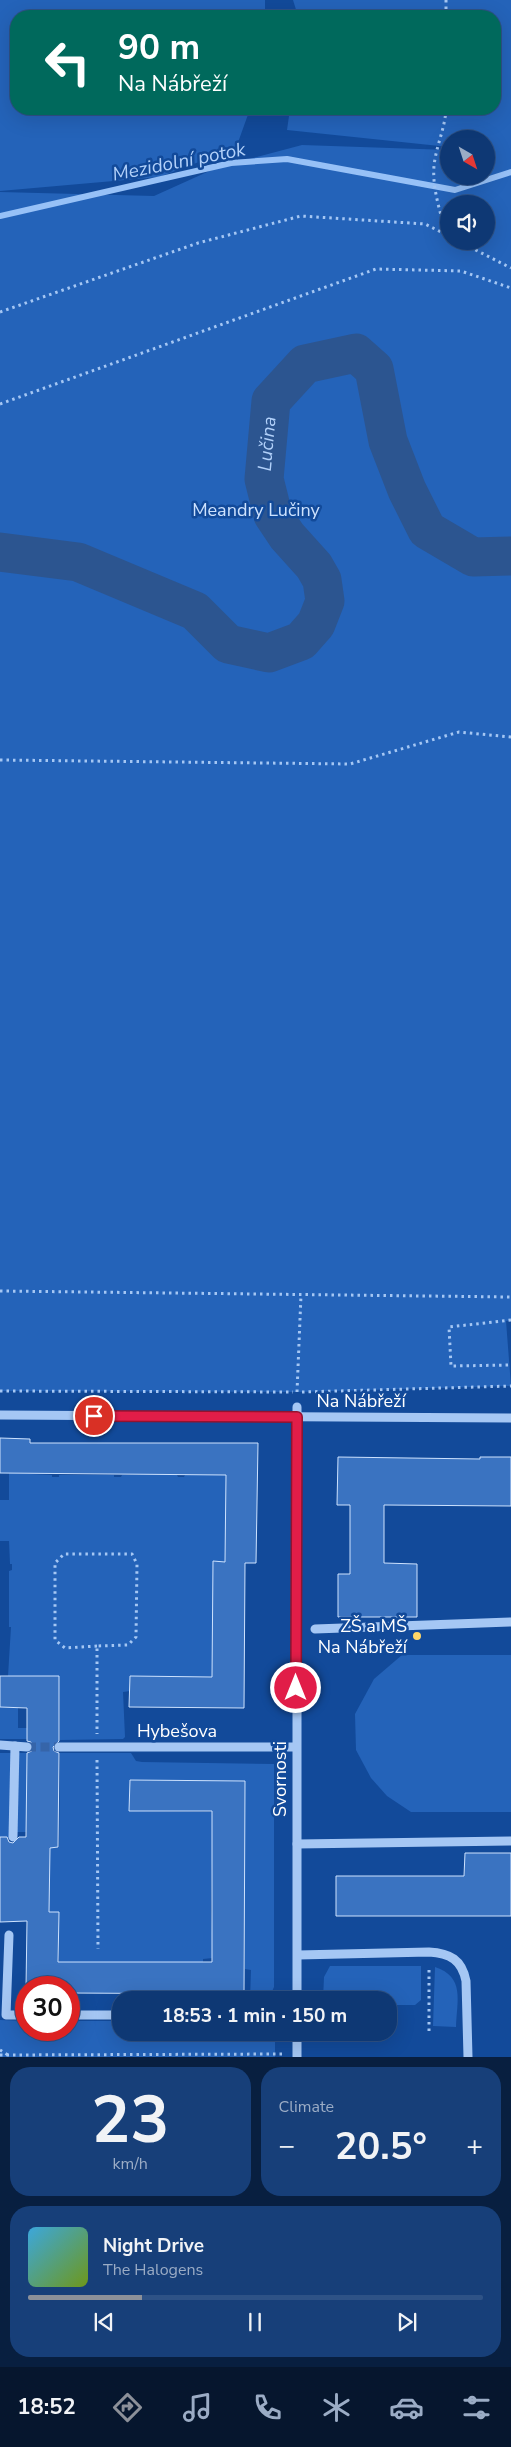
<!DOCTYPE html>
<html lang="en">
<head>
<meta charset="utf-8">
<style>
	:root { --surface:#0e3874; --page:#173f79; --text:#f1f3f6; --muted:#9bacc5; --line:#2e5286; --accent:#8c9099 }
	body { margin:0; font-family:"Nunito Sans",sans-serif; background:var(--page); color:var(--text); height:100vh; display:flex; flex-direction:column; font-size:19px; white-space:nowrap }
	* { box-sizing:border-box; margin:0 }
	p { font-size:16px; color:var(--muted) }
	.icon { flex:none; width:28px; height:28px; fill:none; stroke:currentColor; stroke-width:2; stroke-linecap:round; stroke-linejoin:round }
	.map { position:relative; height:2057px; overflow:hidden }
	.drawer { display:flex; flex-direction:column; gap:10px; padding:10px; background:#081f40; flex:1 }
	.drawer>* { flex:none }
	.banner { position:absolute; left:10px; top:10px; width:491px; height:105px; border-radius:20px; box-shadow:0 5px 20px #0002,0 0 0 1px var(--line); background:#00695c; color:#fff; overflow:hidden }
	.needle { width:32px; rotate:141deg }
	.tools { position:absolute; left:440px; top:130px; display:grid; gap:10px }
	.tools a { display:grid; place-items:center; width:55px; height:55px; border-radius:50%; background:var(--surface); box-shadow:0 5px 20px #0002,0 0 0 1px var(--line); font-size:25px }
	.speed { position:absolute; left:15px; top:1976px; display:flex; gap:10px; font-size:25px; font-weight:700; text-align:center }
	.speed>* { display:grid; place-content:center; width:65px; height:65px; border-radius:50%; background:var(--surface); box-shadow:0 5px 20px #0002,0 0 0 1px var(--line); line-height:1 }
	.speed .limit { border:8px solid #d22; background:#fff; color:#111 }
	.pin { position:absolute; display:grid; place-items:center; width:42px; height:42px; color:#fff; margin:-21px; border:2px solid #fff; border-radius:50%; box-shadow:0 1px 5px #0007 }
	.me { position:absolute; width:55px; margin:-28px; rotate:0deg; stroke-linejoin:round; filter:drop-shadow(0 0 4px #0008) }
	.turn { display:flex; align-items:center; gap:18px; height:105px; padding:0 25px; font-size:22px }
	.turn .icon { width:65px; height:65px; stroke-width:2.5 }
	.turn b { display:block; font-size:35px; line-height:42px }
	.big { font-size:38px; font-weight:700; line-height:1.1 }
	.drawer .tile { flex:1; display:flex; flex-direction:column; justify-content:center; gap:8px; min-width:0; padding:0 18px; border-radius:20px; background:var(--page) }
	.drawer .dial { align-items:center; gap:0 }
	.dial b { font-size:65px; line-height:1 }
	.song { display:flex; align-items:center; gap:15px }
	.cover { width:60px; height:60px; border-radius:8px; background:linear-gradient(135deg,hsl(200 70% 55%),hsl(80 70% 35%)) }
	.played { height:5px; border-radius:2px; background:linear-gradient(90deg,var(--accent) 25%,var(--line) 25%) }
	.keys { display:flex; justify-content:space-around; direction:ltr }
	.heat { display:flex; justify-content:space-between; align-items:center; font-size:28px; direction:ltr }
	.drawer .tiles { flex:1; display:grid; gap:10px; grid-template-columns:1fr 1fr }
	.tile:last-child { grid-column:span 2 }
	.trip { position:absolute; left:112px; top:1991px; width:285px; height:50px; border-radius:20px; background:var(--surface); box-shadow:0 5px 20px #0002,0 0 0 1px var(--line); font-weight:700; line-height:50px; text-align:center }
	.dock { display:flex; height:80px; justify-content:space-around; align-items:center; background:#06162e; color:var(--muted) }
	.dock .icon { width:35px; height:35px }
	.dock .active { color:var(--accent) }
	.dock b { font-size:22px; color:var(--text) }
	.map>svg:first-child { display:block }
</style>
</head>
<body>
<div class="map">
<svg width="511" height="2057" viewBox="0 0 511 2057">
	<rect width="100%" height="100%" fill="#124a9a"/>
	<g fill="#2463b9" fill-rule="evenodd">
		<polygon points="0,0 265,0 265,16 16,16 16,109 250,109 236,148 159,177 0,191"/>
		<path d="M 293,0 L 511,0 L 511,1320 L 506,1321 L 511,1386 L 297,1392 L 0,1391 L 0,192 L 154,196 L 216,168 L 302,145 L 449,150 L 449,176 L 486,176 L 486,139 L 449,139 L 449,147 L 287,130 L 290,109 L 495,109 L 495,16 L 298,16 ZM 449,204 L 486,204 L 486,241 L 449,241 Z"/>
		<polygon points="9,1473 52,1475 52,1477 59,1477 59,1475 114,1475 114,1477 121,1477 122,1475 177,1475 178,1477 184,1477 185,1475 226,1474 227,1563 212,1677 131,1677 130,1691 123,1692 125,1737 123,1739 60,1740 59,1677 8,1676 11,1627 9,1627 9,1571 12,1570 12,1564 10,1564 9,1541 0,1541 0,1500 9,1500"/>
		<polygon points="402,1655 511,1655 511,1812 411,1812 387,1796 371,1778 356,1750 355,1714 374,1679"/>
		<polygon points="0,1707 18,1708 18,1728 27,1728 28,1739 0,1739"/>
		<polygon points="0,1753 27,1753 27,1832 13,1832 13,1838 0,1838"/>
		<path d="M 60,1753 L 131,1753 L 136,1761 L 142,1762 L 274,1764 L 274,1987 C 270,1998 262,2000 250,2000 L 251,1970 L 245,1969 L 245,1781 L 130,1781 L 130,1811 L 213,1812 L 211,1909 L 213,1958 L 203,1959 L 203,1963 L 59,1963 L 59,1912 L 45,1912 L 50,1877 L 45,1848 L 59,1847 Z"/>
		<polygon points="330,1966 421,1966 421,2000 415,2005 389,2005 389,2000 323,2000 324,1977"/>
		<path d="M 435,1967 C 465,1977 457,2000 456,2027 L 433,2026 Z"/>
		<polygon points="0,2020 26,2021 26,2030 69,2030 69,2021 121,2021 121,2032 275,2033 275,2057 0,2057"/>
	</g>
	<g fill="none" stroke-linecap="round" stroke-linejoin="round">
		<polyline stroke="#97c1f7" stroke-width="6" points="0,216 231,163 287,159 455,190 511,172"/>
		<path stroke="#2c5590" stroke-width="39" id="s1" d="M 0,552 L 78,562 L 195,611 L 228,644 L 269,653 L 301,641 L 316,624 L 325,601 L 322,580 L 314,566 L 287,536 L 273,515 L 264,479 L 271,401 L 305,364 L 356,353 L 374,369 L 388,441 L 407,490 L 427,530 L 473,557 L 511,556"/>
	</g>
	<g fill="#3a73c1" stroke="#cde2fe">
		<polygon points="0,1438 30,1439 30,1443 258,1443 256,1563 245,1563 244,1708 129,1707 130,1676 212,1677 213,1561 225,1562 226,1475 0,1473"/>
		<polygon points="338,1457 480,1459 480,1457 511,1457 511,1506 384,1505 384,1563 417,1564 417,1617 338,1617 338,1574 350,1574 350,1505 337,1505"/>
		<polygon points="0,1676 59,1676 59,1741 53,1747 54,1751 59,1753 58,1847 50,1848 49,1912 59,1912 58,1962 212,1962 212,1811 129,1811 130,1780 245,1781 244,1994 69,1993 69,1988 26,1988 27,1921 0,1922 0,1837 7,1837 9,1842 13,1843 19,1837 26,1837 27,1753 32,1751 33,1747 31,1742 27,1741 27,1708 0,1707"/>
		<polygon points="465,1853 511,1853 511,1916 336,1916 336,1876 464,1876"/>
	</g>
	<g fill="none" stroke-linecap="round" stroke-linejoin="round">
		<polyline stroke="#3665a9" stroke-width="9" stroke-dasharray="9 4.5" stroke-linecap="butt" points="27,1747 59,1747"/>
		<g stroke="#a5c7f4" stroke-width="3" stroke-dasharray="2.5 4" stroke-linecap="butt">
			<polyline points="446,0 446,16"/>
			<path d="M 446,109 C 445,129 436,146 434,166 C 432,189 441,213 446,235"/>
			<polyline points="458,241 511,268"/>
			<polyline points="0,312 198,243 301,216 425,224 449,236"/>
			<polyline points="0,404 376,269 461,271 511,288"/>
			<polyline points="0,760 350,764 459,732 511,737"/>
			<polyline points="0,1291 511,1297"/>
			<polyline points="511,1320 449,1327 451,1366 511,1365"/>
			<polyline points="0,1391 293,1392"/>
			<polyline points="297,1392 301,1295"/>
			<polyline points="302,1392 511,1386"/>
			<polyline points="97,1646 65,1648 55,1640 55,1563 64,1554 132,1554 137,1564 136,1637 128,1645 97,1646 97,1734"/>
			<polyline points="97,1760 98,1949"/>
			<polyline points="429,2031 429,1967"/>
			<polyline points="0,2050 8,2055"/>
			<polyline points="0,2055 284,2054"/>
		</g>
		<g stroke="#a5c7f4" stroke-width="9">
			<polyline points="297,1407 297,2000"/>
			<polyline points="0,1415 511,1418"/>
			<polyline points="315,1629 511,1622"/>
			<polyline points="0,1745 27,1747"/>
			<polyline points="59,1747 296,1747"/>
			<polyline points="13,1837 15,1746"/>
			<polyline points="297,1844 511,1841"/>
			<polyline points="9,1935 6,2015 26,2015"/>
			<path d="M 298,1955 L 429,1952 C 450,1953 462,1960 466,1981 L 468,2057"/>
			<polyline points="69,2015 121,2015"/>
			<polyline points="297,2057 297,2032"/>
		</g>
	</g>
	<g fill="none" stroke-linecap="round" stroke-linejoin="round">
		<g stroke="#92132f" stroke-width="12">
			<polyline id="route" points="94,1416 297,1417 296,1688"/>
		</g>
		<use href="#route" stroke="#e11d48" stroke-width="9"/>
	</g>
	<circle fill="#ffd768" stroke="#124a9a" stroke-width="2" cx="417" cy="1636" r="5"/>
	<g text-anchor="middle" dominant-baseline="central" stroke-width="5" stroke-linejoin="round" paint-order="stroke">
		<g font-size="18" fill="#cde2fe" stroke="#124a9a">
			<text x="256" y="510">Meandry Lučiny</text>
		</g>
		<g font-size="18" fill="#fff" stroke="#124a9a">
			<text x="361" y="1401">Na Nábřeží</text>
			<text x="177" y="1731">Hybešova</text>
			<text transform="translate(280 1779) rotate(-90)">Svornosti</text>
		</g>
		<g font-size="18" fill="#fff" stroke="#124a9a" text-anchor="end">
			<text x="407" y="1626">ZŠ a MŠ<tspan x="407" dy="21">Na Nábřeží</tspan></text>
		</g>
		<g font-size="19" font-style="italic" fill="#b2d1fa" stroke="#124a9a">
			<text transform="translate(179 162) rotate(-11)">Mezidolní potok</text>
			<text stroke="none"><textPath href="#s1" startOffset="551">Lučina</textPath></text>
		</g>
	</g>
</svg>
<div class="tools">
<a><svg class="needle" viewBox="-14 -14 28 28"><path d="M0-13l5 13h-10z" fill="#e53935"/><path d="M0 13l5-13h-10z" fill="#9bacc5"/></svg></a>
<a><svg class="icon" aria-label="sound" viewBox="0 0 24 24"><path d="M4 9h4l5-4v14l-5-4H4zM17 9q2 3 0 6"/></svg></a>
</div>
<div class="speed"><div class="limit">30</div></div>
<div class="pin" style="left:94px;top:1416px;background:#d93025"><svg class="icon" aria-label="arrive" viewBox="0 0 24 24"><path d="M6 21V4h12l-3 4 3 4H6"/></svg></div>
<svg class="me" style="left:296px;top:1688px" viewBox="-20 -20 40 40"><circle r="17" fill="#e11d48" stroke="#fff" stroke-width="3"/><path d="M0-11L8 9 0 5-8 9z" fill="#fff"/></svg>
<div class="trip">18:53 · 1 min · 150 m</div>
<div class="banner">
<div class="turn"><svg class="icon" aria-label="left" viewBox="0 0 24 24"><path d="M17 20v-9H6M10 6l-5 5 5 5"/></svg><div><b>90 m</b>Na Nábřeží</div></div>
</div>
</div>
<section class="drawer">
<div class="tiles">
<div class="tile dial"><b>23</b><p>km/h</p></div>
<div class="tile"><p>Climate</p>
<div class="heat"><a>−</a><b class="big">20.5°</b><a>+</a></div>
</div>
<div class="tile">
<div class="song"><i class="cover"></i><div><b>Night Drive</b><p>The Halogens</p></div></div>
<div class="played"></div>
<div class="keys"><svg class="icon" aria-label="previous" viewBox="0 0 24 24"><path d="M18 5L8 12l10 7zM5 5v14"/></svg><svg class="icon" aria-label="pause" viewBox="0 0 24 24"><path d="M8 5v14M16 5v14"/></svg><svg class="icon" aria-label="next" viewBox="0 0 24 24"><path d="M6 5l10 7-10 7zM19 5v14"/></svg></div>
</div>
</div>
</section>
<nav class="dock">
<b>18:52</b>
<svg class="icon active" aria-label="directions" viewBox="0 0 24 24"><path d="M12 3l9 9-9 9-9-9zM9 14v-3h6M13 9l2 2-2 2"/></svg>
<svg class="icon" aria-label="music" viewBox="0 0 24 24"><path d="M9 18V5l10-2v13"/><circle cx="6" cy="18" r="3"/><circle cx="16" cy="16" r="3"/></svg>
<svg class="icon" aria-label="phone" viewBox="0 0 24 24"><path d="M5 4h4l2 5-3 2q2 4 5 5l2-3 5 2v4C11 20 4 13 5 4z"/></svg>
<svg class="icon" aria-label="climate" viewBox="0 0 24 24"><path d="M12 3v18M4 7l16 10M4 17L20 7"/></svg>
<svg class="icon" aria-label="car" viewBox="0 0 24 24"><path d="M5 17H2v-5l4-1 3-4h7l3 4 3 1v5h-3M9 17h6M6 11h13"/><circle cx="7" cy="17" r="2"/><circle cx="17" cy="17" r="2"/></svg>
<svg class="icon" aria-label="filters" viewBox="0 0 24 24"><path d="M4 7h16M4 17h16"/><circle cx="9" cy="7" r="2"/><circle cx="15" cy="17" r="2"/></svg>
</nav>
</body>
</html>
